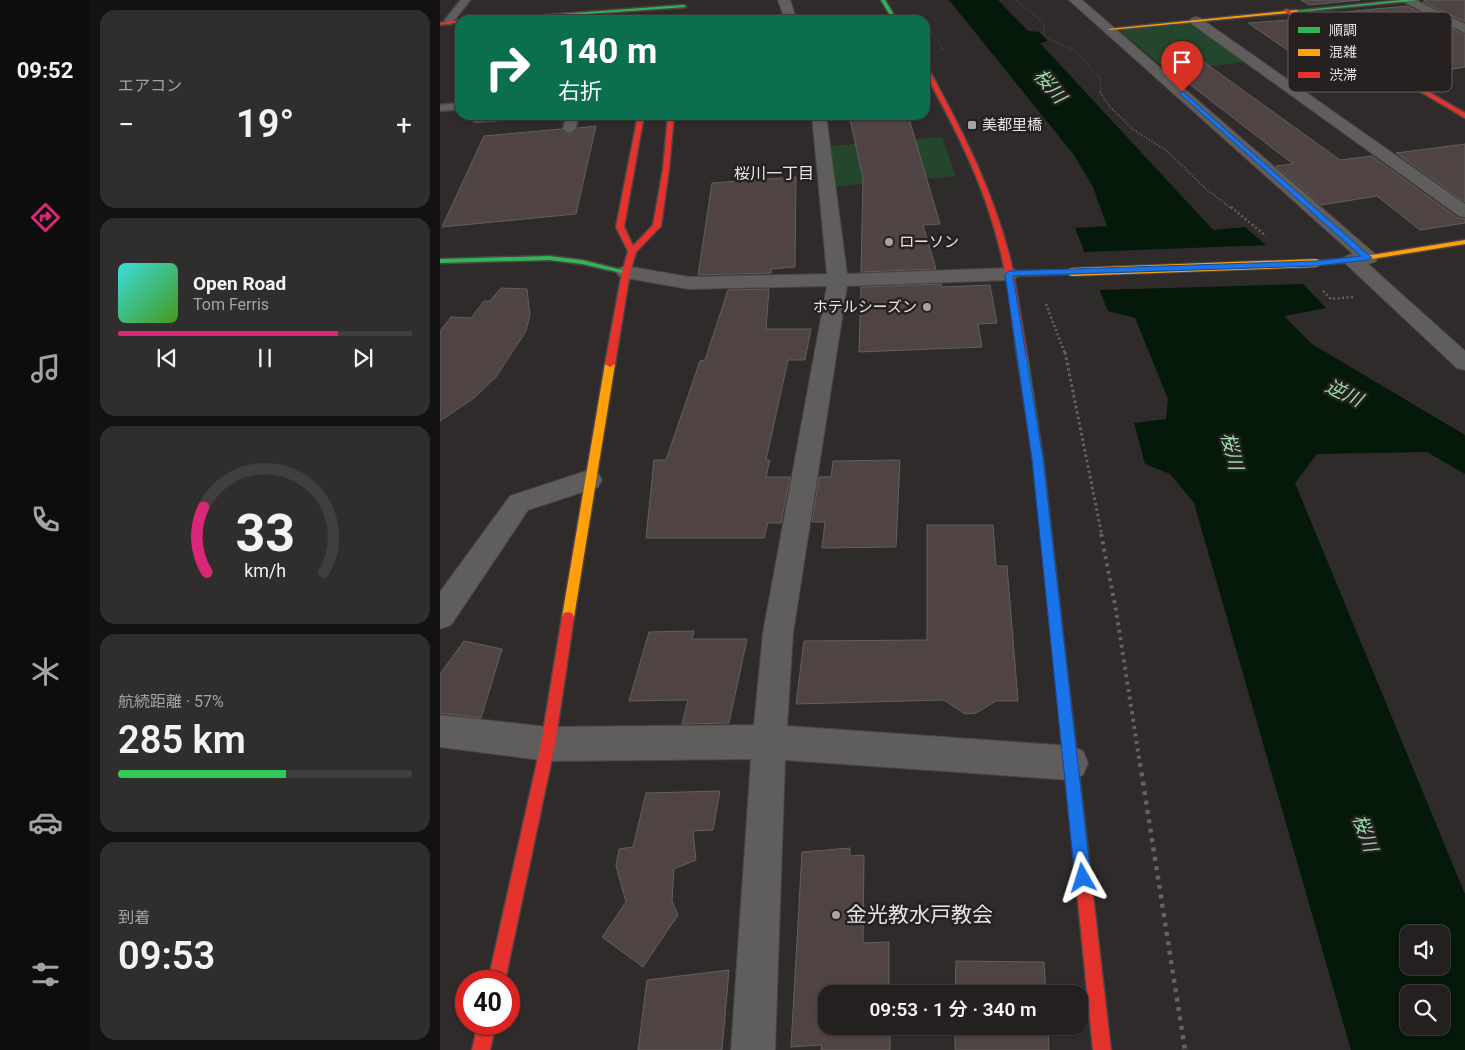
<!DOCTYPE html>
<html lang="ja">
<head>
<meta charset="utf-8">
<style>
	:root { --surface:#242020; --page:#302d2d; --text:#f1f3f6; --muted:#a3a3a5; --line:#413e3e; --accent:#db2777 }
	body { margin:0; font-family:Roboto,"Noto Sans JP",sans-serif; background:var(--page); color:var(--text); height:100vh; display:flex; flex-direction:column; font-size:19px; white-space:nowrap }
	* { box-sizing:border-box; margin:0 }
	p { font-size:16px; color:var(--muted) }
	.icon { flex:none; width:28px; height:28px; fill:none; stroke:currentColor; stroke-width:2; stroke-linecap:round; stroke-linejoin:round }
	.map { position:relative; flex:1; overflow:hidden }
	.side { display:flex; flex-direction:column; gap:10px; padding:10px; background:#141212; width:350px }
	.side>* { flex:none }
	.guide { position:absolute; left:15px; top:15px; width:475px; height:105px; border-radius:15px; box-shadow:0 1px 4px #0004,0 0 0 1px var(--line); background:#0b6e4f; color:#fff; overflow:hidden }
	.buttons { position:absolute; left:960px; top:925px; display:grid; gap:10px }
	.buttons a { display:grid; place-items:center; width:50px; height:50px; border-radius:10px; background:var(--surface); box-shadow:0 1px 4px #0004,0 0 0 1px var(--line); font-size:25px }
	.speed { position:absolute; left:15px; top:970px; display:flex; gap:10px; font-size:25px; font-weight:700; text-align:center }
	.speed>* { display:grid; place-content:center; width:65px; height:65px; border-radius:50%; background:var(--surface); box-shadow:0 1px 4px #0004,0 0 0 1px var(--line); line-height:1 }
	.speed .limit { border:8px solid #d22; background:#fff; color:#111 }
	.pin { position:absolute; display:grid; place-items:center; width:42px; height:42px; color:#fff; margin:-51px -21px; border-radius:50% 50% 50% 0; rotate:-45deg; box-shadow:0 0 5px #0007 }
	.pin .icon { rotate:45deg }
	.me { position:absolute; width:55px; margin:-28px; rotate:354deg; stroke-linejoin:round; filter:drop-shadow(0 0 4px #0008) }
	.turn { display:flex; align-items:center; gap:18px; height:105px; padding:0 20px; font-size:22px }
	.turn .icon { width:65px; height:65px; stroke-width:2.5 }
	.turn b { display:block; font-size:35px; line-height:42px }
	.big { font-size:38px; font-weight:600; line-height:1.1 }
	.side .widget { flex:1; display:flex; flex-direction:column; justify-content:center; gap:8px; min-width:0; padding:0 18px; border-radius:15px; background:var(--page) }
	.side .dial { align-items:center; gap:0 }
	.dial svg { height:130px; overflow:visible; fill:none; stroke:var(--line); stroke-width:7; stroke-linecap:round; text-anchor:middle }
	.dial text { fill:var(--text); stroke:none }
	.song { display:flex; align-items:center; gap:15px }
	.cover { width:60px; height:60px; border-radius:8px; background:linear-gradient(135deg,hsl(180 70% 55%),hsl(100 70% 35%)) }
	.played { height:5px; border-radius:2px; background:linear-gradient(90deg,var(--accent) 75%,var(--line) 75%) }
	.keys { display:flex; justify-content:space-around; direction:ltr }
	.heat { display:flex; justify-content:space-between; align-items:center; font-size:28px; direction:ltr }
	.charge { height:8px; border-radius:4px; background:linear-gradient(90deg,#34c759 57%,var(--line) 0) }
	.trip { position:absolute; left:378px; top:985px; width:270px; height:50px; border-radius:15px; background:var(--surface); box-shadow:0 1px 4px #0004,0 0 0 1px var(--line); font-weight:600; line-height:50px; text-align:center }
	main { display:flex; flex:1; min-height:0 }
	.tabs { display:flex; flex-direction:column; width:90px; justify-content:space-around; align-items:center; background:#0e0d0d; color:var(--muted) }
	.tabs .icon { width:35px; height:35px }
	.tabs .on { color:var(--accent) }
	.tabs b { font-size:22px; color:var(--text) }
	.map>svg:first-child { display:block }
</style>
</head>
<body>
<main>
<nav class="tabs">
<b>09:52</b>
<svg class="icon on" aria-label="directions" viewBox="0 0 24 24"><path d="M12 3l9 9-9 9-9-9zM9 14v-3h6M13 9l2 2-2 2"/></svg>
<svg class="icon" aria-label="music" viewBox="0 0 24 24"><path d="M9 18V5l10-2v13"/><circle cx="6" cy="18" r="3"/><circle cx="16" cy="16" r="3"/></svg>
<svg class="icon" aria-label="phone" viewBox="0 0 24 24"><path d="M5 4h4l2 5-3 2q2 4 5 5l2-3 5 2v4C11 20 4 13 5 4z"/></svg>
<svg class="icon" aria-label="climate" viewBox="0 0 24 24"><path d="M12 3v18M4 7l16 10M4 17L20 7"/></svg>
<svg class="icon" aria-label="car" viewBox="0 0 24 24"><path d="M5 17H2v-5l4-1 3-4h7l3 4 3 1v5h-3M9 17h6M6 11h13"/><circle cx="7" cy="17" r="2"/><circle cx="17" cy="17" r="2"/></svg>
<svg class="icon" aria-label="filters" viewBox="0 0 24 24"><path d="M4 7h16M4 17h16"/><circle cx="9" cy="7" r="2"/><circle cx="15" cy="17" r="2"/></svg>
</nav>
<section class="side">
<div class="widget"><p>エアコン</p>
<div class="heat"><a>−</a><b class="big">19°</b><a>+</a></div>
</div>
<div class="widget">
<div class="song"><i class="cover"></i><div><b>Open Road</b><p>Tom Ferris</p></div></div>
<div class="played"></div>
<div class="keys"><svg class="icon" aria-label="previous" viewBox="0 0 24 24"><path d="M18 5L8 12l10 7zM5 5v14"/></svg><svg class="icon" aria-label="pause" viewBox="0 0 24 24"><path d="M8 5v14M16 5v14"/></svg><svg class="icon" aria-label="next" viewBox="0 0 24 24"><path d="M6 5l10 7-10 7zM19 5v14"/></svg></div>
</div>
<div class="widget dial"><svg viewBox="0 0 100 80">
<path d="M14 69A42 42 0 1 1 86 69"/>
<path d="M14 69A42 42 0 0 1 12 29" stroke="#db2777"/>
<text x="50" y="56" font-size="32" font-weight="700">33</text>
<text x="50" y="72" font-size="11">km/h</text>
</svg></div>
<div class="widget"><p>航続距離 · 57%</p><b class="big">285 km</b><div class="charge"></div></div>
<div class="widget"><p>到着</p><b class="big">09:53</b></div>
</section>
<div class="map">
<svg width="1025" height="1050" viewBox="0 0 1025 1050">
	<rect width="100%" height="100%" fill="#302b2b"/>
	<g fill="#23462c">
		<polygon points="749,24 756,26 806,62 728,71 681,32 684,30"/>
		<polygon points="502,137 516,176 396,186 390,146"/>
	</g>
	<path fill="#041909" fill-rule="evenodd" d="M 509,0 L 558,0 L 588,31 L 599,32 L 608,41 L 600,43 L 773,230 L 805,227 L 826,245 L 886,308 L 844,316 L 872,344 L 1025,435 L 1025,474 L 987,452 L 877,454 L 855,483 L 1025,894 L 1025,1050 L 911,1050 L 754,503 L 730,474 L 705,464 L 694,423 L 726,419 L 728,399 L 695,318 L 668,311 L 635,228 L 667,226 L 653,187 L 634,155 ZM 969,934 L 1001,934 L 1001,966 L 969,966 ZM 969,994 L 1001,994 L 1001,1026 L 969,1026 Z"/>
	<polygon fill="#302b2b" points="830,245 866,284 657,290 642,252"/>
	<g fill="#504343" stroke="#635f5f">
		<polygon points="861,0 920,0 869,5"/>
		<polygon points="985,0 1025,0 1025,22 983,2"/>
		<polygon points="967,6 1025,35 1025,67 971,76 872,18 888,16 884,14"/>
		<polygon points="849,20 949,79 900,86 808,23"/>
		<polygon points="754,55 900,160 932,156 1018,218 1025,219 1025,223 980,230 937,196 881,205 836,166 853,164 739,76"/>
		<polygon points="409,115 468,115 500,224 483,225 496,269 421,272 423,178"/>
		<polygon points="156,126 136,214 2,227 44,136 121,129 130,135 137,128"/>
		<polygon points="1025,144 1025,202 956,153"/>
		<polygon points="356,177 355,267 331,269 331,273 258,275 272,183"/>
		<polygon points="501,284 502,287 550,285 557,323 538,324 542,347 419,352 421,287"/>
		<polygon points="61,288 87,289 90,315 86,331 56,377 34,398 0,421 0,331 11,317 31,318 44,301 50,301"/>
		<polygon points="329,289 326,329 371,329 365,360 348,360 326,460 330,460 326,477 350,477 341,523 328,523 324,538 206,538 214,460 226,460 260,361 265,360 288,290"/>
		<polygon points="460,460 456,547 382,548 385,522 372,522 379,477 391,477 393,461"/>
		<polygon points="487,525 553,525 556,566 567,566 578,701 556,701 536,713 525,714 504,700 356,704 364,641 487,640"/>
		<polygon points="254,631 252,639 307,639 289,723 242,724 248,700 189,701 209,632"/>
		<polygon points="24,641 62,649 41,718 0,713 0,674"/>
		<polygon points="280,791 273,830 253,831 256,860 234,869 232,901 238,915 203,967 162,937 186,902 176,866 179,849 193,847 206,793"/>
		<polygon points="410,848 410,856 424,855 423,943 449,942 449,994 386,994 386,1026 450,1026 450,1050 381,1050 382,1045 351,1047 362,852"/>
		<polygon points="516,961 604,962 606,994 515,994"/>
		<polygon points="289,970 282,1050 198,1050 207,980"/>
		<polygon points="515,1026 608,1026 609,1050 515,1050"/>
	</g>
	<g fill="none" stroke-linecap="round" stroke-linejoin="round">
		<g stroke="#4a4646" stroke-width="3">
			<g id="lane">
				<polygon points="21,0 30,0 11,24 5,24 5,20"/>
				<polygon points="20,103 20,109 0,111 0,105"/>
				<polygon points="32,115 93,115 87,118 36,122 30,119"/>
				<polygon points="127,115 139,115 135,129 129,133 123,129"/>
			</g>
		</g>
		<g stroke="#4a4646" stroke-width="2">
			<g id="street">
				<polygon points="338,0 350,0 357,20 345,20"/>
				<polygon points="629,0 642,0 935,254 938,258 935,262 928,264 1025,351 1025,370 1017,368 906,264 903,260 906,256 913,254"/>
				<polygon points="960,0 975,0 1025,24 1025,33"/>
				<polygon points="756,17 760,18 1025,204 1025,217 1019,216 752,24 750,21 752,18"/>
				<polygon points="372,115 386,115 407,274 569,268 576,270 579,274 576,278 569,280 407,286 353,633 347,726 631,746 643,751 648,763 643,775 631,780 345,760 335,1050 291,1050 311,759 108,761 0,747 0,715 108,727 314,725 323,633 387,286 249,289 186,278 179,276 176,272 179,268 186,266 249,277 387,274"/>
				<polygon points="149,470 158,473 162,480 158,487 88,510 11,625 0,629 0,592 70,496"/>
			</g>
		</g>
		<g stroke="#4a4646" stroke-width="3">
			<g id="fast">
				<polygon points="441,0 445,0 457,20 453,20"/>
				<polygon points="962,0 979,0 857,12 855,11"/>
				<polygon points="244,5 246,7 61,20 38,20"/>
				<polygon points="109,256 142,260 190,272 186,274 142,264 109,260 0,263 0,259"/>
				<polygon points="582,352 587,355 603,459 625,654 624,658 619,660 614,658 613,654 593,459 577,355"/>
			</g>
		</g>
		<g stroke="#4a4646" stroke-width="3">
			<g id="slow">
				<polygon points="857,10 859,12 670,30 668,29"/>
				<polygon points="1025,240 1025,244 913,262 876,265 872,263 876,261 913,258"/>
				<polygon points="170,361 175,364 134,617 132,621 128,622 124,621 122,617 165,364"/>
			</g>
		</g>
		<g stroke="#4a4646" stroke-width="3">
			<g id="jam">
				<polygon points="846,9 1025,113 1025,118 844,11"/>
				<polygon points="20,20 20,22 0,25 0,23 20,20 22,20"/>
				<path d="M 485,66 L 488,68 C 524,133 557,199 573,271 L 632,270 L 636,272 L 632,274 L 574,276 L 587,355 L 585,357 L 582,358 L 577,355 C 572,317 568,279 558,242 C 543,182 514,126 485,73 Z"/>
				<polygon points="198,115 204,115 184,227 193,246 213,225 223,169 228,115 234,115 229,169 221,226 196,252 190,272 175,364 170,367 165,364 182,272 188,251 176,227"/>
				<polygon points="128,612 132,613 134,617 115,744 65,981 48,981 101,744 122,617 124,613"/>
				<polygon points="619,648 624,650 625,654 671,1050 653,1050 613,654 614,650"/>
				<polygon points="38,1024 56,1024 50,1050 32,1050"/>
			</g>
		</g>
		<g stroke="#656262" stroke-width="1" stroke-dasharray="1 2" stroke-linecap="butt">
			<path d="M 577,0 C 586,11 597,14 605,26 L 603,33 L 608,38 L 635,51 L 660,78 L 661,93"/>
			<polyline points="485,24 504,50"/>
		</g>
		<polyline stroke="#656262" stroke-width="2" stroke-dasharray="1 2" stroke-linecap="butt" points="660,92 670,107 695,131 726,150 766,189 792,209"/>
		<g stroke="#656262" stroke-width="2.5" stroke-dasharray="2 2.5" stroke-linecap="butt">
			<polyline points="791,207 826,236"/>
			<polyline points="883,291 891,299 913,297"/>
			<polyline points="606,304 625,354"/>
		</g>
		<polyline stroke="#656262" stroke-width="3" stroke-dasharray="2.5 3" stroke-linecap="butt" points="625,352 662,536"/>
		<polyline stroke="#656262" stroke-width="4" stroke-dasharray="3 4.5" stroke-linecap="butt" points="661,534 676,610 700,764"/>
		<polyline stroke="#656262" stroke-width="4.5" stroke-dasharray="4 5.5" stroke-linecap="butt" points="700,763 745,1050"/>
		<use href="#lane" fill="#605d5d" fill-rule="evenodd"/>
		<use href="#street" fill="#605d5d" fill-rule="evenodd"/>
		<use href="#fast" fill="#30b455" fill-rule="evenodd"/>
		<use href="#slow" fill="#ff9f0a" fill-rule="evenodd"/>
		<use href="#jam" fill="#e5322d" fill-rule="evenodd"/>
		<g stroke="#4a4646" stroke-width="10" stroke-linecap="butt">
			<polyline id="slow-bridge" points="632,272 876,263"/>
		</g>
		<use href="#slow-bridge" stroke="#ff9f0a" stroke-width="8"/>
	</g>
	<polygon fill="#1a73e8" stroke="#114b97" points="742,91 932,258 928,260 876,266 573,276 603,459 651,878 649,883 643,886 637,883 635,878 592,459 565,274 569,271 876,261 921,256 739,93"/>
	<g fill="#a8a3a3" stroke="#272020" stroke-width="2">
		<rect x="527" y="120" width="10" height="10" rx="2.5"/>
		<circle cx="449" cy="242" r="5"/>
		<circle cx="487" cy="307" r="5"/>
		<circle cx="396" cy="915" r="5"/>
	</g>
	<g text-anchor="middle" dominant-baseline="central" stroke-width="5" stroke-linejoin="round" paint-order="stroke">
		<g font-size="15" fill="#e9e4e4" stroke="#272020" text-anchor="start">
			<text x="542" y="125">美都里橋</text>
			<text x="459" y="242">ローソン</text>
			<text x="477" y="307" text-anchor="end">ホテルシーズン</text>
		</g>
		<g font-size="16" fill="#e9e4e4" stroke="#272020">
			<text x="334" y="173">桜川一丁目</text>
		</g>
		<g font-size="19" font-style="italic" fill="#95dfa7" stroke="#272020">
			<text transform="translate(610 86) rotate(49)">桜川</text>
			<text transform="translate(904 393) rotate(26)">逆川</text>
			<text transform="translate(792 451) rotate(76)">桜川</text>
			<text transform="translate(925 833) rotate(70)">桜川</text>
		</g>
		<g font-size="21" fill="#e9e4e4" stroke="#272020" text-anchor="start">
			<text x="406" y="915">金光教水戸教会</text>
		</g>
	</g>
	<rect x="848" y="12" width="164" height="80" rx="8" fill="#272020" stroke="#615b5b" stroke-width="1"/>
	<rect x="858" y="27" width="22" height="6" fill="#30b455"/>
	<rect x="858" y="49" width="22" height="7" fill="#ff9f0a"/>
	<rect x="858" y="72" width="22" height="6" fill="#e5322d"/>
	<g font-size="14" fill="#e9e4e4">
		<text x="889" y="35">順調</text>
		<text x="889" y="57">混雑</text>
		<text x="889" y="80">渋滞</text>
	</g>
</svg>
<div class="buttons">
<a><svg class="icon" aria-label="sound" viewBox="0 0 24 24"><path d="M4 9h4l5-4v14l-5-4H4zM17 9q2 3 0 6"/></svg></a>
<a><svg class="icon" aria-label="search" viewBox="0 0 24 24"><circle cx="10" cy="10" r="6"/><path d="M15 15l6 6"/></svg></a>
</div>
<div class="speed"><div class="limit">40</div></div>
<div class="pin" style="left:742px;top:92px;background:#d93025"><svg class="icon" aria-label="arrive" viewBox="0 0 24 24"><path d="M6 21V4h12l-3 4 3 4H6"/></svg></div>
<svg class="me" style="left:643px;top:878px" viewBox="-20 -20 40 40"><path d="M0-17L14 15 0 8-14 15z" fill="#1a73e8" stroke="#fff" stroke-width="4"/></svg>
<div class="trip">09:53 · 1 分 · 340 m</div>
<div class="guide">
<div class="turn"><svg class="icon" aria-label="right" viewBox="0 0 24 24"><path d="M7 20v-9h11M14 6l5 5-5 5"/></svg><div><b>140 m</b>右折</div></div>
</div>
</div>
</main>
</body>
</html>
